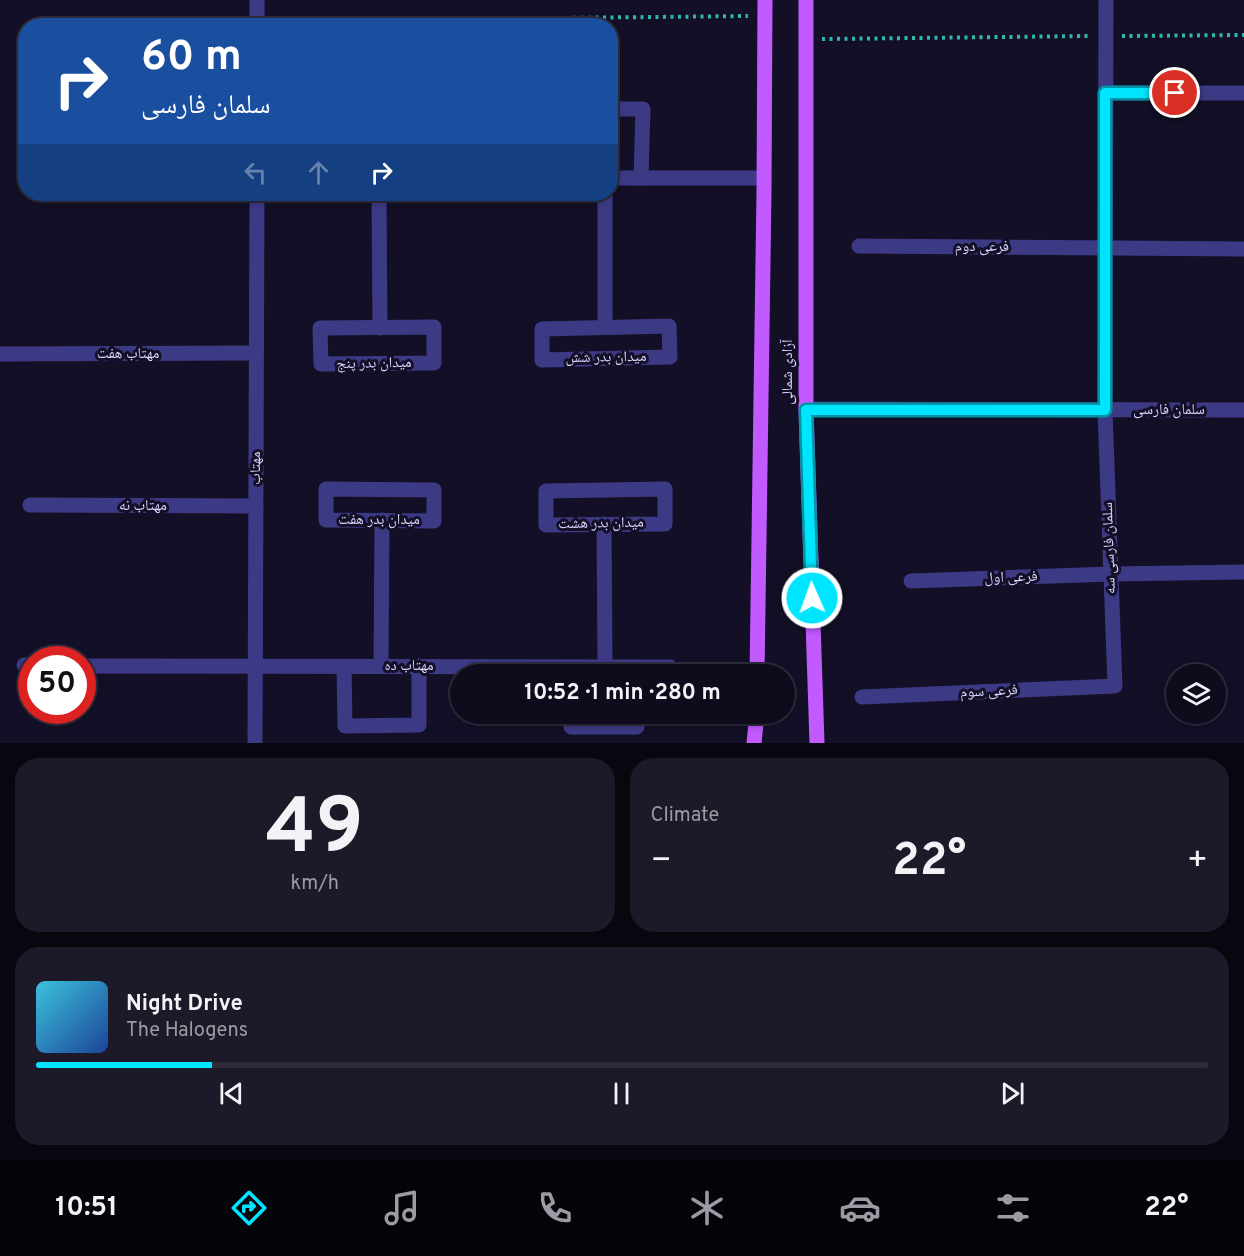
<!DOCTYPE html>
<html lang="en">
<head>
<meta charset="utf-8">
<style>
	:root { --surface:#0e0b1c; --page:#1c1929; --text:#f1f3f6; --muted:#9b9ba3; --line:#2e2b3b; --accent:#00e5ff }
	body { margin:0; font-family:Overpass,"Noto Naskh Arabic",sans-serif; background:var(--page); color:var(--text); height:100vh; display:flex; flex-direction:column; font-size:22px; white-space:nowrap }
	* { box-sizing:border-box; margin:0 }
	p { font-size:20px; color:var(--muted) }
	.icon { flex:none; width:33px; height:33px; fill:none; stroke:currentColor; stroke-width:2; stroke-linecap:round; stroke-linejoin:round }
	.map { position:relative; height:743px; overflow:hidden }
	.panel { display:flex; flex-direction:column; gap:15px; padding:15px; background:#08060f; flex:1 }
	.panel>* { flex:none }
	.hud { position:absolute; left:18px; top:18px; width:600px; height:183px; border-radius:24px; box-shadow:0 3px 9px #0003,0 0 0 2px var(--line); background:#1a4fa0; color:#fff; overflow:hidden }
	.controls { position:absolute; left:1166px; top:664px; display:grid; gap:12px }
	.controls a { display:grid; place-items:center; width:60px; height:60px; border-radius:50%; background:var(--surface); box-shadow:0 3px 9px #0003,0 0 0 2px var(--line); font-size:30px }
	.speed { position:absolute; left:18px; top:646px; display:flex; gap:12px; font-size:30px; font-weight:700; text-align:center }
	.speed>* { display:grid; place-content:center; width:78px; height:78px; border-radius:50%; background:var(--surface); box-shadow:0 3px 9px #0003,0 0 0 2px var(--line); line-height:1 }
	.speed .limit { border:9px solid #d22; background:#fff; color:#111 }
	.pin { position:absolute; display:grid; place-items:center; width:51px; height:51px; color:#fff; margin:-26px; border:3px solid #fff; border-radius:50%; box-shadow:0 2px 6px #0007 }
	.me { position:absolute; width:66px; margin:-33px; rotate:358deg; stroke-linejoin:round; filter:drop-shadow(0 0 4px #0008) }
	.turn { display:flex; align-items:center; gap:21px; height:126px; padding:0 24px; font-size:27px }
	.turn .icon { width:78px; height:78px; stroke-width:2.5 }
	.turn b { display:block; font-size:42px; line-height:51px }
	.lanes { display:flex; align-items:center; height:57px; padding:0 24px; background:#0003; justify-content:center; gap:30px; direction:ltr }
	.lanes .off { opacity:.35 }
	.big { font-size:45px; font-weight:700; line-height:1.1 }
	.panel .widget { flex:1; display:flex; flex-direction:column; justify-content:center; gap:9px; min-width:0; padding:0 21px; border-radius:24px; background:var(--page) }
	.panel .dial { align-items:center; gap:0 }
	.dial b { font-size:78px; line-height:1 }
	.song { display:flex; align-items:center; gap:18px }
	.cover { width:72px; height:72px; border-radius:9px; background:linear-gradient(135deg,hsl(190 70% 55%),hsl(220 70% 35%)) }
	.played { height:6px; border-radius:3px; background:linear-gradient(90deg,var(--accent) 15%,var(--line) 15%) }
	.keys { display:flex; justify-content:space-around; direction:ltr }
	.heat { display:flex; justify-content:space-between; align-items:center; font-size:33px; direction:ltr }
	.panel .tiles { flex:1; display:grid; gap:15px; grid-template-columns:1fr 1fr }
	.widget:last-child { grid-column:span 2 }
	.trip { position:absolute; left:450px; top:664px; width:345px; height:60px; border-radius:30px; background:var(--surface); box-shadow:0 3px 9px #0003,0 0 0 2px var(--line); font-weight:700; line-height:60px; text-align:center }
	.dock { display:flex; height:96px; justify-content:space-around; align-items:center; background:#06040b; color:var(--muted) }
	.dock .icon { width:42px; height:42px }
	.dock .active { color:var(--accent) }
	.dock b { font-size:27px; color:var(--text) }
	.map>svg:first-child { display:block }
</style>
</head>
<body>
<div class="map">
<svg width="1244" height="743" viewBox="0 0 1244 743">
	<rect width="100%" height="100%" fill="#130f26"/>
	<g fill="none" stroke-linecap="round" stroke-linejoin="round">
		<g stroke="#2fb8b0" stroke-width="4" stroke-dasharray="3 4.5" stroke-linecap="butt">
			<polyline points="273,21 748,16"/>
			<polyline points="1122,36 1244,35"/>
			<polyline points="822,39 1091,36"/>
		</g>
		<g stroke="#3d3a85" stroke-width="15">
			<polyline points="257,26 257,0"/>
			<polyline points="1105,93 1244,93"/>
			<polyline points="610,109 643,109 641,178"/>
			<polyline points="610,178 764,178"/>
			<polyline points="379,194 380,328"/>
			<polyline points="859,246 1244,249"/>
			<polygon points="669,326 670,357 542,360 542,329"/>
			<polygon points="434,327 434,363 321,364 320,328"/>
			<polyline points="605,327 605,194"/>
			<polyline points="0,354 256,353"/>
			<polyline points="806,409 1244,410"/>
			<polygon points="326,489 434,490 434,521 326,520"/>
			<polygon points="665,489 665,524 546,525 546,491"/>
			<polyline points="30,505 256,506"/>
			<polyline points="604,524 605,667"/>
			<polyline points="911,581 1111,574 1244,572"/>
			<polyline points="24,665 32,665"/>
			<polyline points="82,666 670,667"/>
			<polyline points="344,666 345,726 419,725 419,666"/>
			<polyline points="381,666 382,520"/>
			<polyline points="862,697 1115,686 1105,410 1106,0"/>
			<polyline points="571,714 571,727 637,727 637,714"/>
			<polyline points="255,743 257,194"/>
		</g>
		<g stroke="#c25bff" stroke-width="15">
			<polyline points="806,0 806,409 817,743"/>
			<polyline points="757,675 764,192 765,0"/>
			<polyline points="754,743 757,714"/>
		</g>
	</g>
	<g fill="none" stroke-linecap="round" stroke-linejoin="round">
		<g stroke="#0095a6" stroke-width="15">
			<polyline id="route" points="812,598 806,410 1105,410 1105,93 1175,93"/>
		</g>
		<use href="#route" stroke="#00e5ff" stroke-width="10"/>
	</g>
	<g text-anchor="middle" dominant-baseline="central" stroke-width="6" stroke-linejoin="round" paint-order="stroke">
		<g font-size="15" fill="#d9d4ff" stroke="#130f26">
			<text x="982" y="247">فرعی دوم</text>
			<text x="128" y="354">مهتاب هفت</text>
			<text transform="translate(606 358) rotate(-1)">میدان بدر شش</text>
			<text transform="translate(374 364) rotate(-1)">میدان بدر پنج</text>
			<text transform="translate(788 372) rotate(-90)">آزادی شمالی</text>
			<text x="1169" y="410">سلمان فارسی</text>
			<text transform="translate(256 468) rotate(-90)">مهتاب</text>
			<text x="143" y="506">مهتاب نه</text>
			<text x="379" y="520">میدان بدر هفت</text>
			<text transform="translate(601 524) rotate(-1)">میدان بدر هشت</text>
			<text transform="translate(1110 548) rotate(-92)">سلمان فارسی سه</text>
			<text transform="translate(1011 578) rotate(-2)">فرعی اول</text>
			<text x="409" y="666">مهتاب ده</text>
			<text transform="translate(989 692) rotate(-3)">فرعی سوم</text>
		</g>
	</g>
</svg>
<div class="controls">
<a><svg class="icon" aria-label="layers" viewBox="0 0 24 24"><path d="M12 4l9 5-9 5-9-5zM3 14l9 5 9-5"/></svg></a>
</div>
<div class="speed"><div class="limit">50</div></div>
<div class="pin" style="left:1175px;top:93px;background:#d93025"><svg class="icon" aria-label="arrive" viewBox="0 0 24 24"><path d="M6 21V4h12l-3 4 3 4H6"/></svg></div>
<svg class="me" style="left:812px;top:598px" viewBox="-20 -20 40 40"><circle r="17" fill="#00e5ff" stroke="#fff" stroke-width="3"/><path d="M0-11L8 9 0 5-8 9z" fill="#fff"/></svg>
<div class="trip">10:52 · 1 min · 280 m</div>
<div class="hud">
<div class="turn"><svg class="icon" aria-label="right" viewBox="0 0 24 24"><path d="M7 20v-9h11M14 6l5 5-5 5"/></svg><div><b>60 m</b>سلمان فارسی</div></div>
<div class="lanes"><svg class="icon off" aria-label="left" viewBox="0 0 24 24"><path d="M17 20v-9H6M10 6l-5 5 5 5"/></svg><svg class="icon off" aria-label="ahead" viewBox="0 0 24 24"><path d="M12 20V5M6 11l6-6 6 6"/></svg><svg class="icon" aria-label="right" viewBox="0 0 24 24"><path d="M7 20v-9h11M14 6l5 5-5 5"/></svg></div>
</div>
</div>
<section class="panel">
<div class="tiles">
<div class="widget dial"><b>49</b><p>km/h</p></div>
<div class="widget"><p>Climate</p>
<div class="heat"><a>−</a><b class="big">22°</b><a>+</a></div>
</div>
<div class="widget">
<div class="song"><i class="cover"></i><div><b>Night Drive</b><p>The Halogens</p></div></div>
<div class="played"></div>
<div class="keys"><svg class="icon" aria-label="previous" viewBox="0 0 24 24"><path d="M18 5L8 12l10 7zM5 5v14"/></svg><svg class="icon" aria-label="pause" viewBox="0 0 24 24"><path d="M8 5v14M16 5v14"/></svg><svg class="icon" aria-label="next" viewBox="0 0 24 24"><path d="M6 5l10 7-10 7zM19 5v14"/></svg></div>
</div>
</div>
</section>
<nav class="dock">
<b>10:51</b>
<svg class="icon active" aria-label="directions" viewBox="0 0 24 24"><path d="M12 3l9 9-9 9-9-9zM9 14v-3h6M13 9l2 2-2 2"/></svg>
<svg class="icon" aria-label="music" viewBox="0 0 24 24"><path d="M9 18V5l10-2v13"/><circle cx="6" cy="18" r="3"/><circle cx="16" cy="16" r="3"/></svg>
<svg class="icon" aria-label="phone" viewBox="0 0 24 24"><path d="M5 4h4l2 5-3 2q2 4 5 5l2-3 5 2v4C11 20 4 13 5 4z"/></svg>
<svg class="icon" aria-label="climate" viewBox="0 0 24 24"><path d="M12 3v18M4 7l16 10M4 17L20 7"/></svg>
<svg class="icon" aria-label="car" viewBox="0 0 24 24"><path d="M5 17H2v-5l4-1 3-4h7l3 4 3 1v5h-3M9 17h6M6 11h13"/><circle cx="7" cy="17" r="2"/><circle cx="17" cy="17" r="2"/></svg>
<svg class="icon" aria-label="filters" viewBox="0 0 24 24"><path d="M4 7h16M4 17h16"/><circle cx="9" cy="7" r="2"/><circle cx="15" cy="17" r="2"/></svg>
<b>22°</b>
</nav>
</body>
</html>
